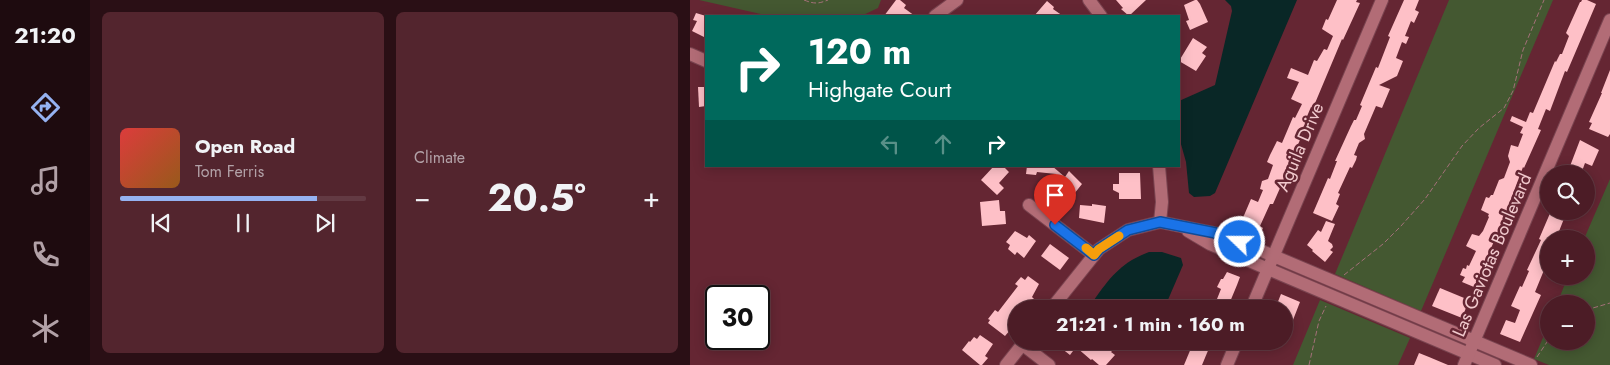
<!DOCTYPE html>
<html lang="en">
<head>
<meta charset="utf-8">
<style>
	:root { --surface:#4c1c26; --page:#53252e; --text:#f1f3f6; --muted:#b2a1a7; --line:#633a43; --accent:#95b2f1 }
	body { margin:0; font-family:Jost,sans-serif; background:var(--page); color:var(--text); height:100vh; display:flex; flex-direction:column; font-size:19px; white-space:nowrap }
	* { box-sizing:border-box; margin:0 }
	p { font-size:16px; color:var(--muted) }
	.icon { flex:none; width:28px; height:28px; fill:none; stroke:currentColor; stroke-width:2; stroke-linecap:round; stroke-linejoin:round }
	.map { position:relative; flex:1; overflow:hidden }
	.sheet { display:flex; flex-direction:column; gap:12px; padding:12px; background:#2a0f15; width:600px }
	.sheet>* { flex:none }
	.top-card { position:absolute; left:15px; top:15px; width:475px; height:152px; border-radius:0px; box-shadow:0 2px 12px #0003,0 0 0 1px var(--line); background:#00695c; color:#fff; overflow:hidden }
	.controls { position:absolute; left:850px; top:165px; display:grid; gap:10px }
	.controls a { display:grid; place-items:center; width:55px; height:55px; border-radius:50%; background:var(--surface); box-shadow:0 2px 12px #0003,0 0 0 1px var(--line); font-size:25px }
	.speed { position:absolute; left:15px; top:285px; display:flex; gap:10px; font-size:25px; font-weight:700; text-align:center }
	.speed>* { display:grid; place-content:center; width:65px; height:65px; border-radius:50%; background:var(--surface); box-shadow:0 2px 12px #0003,0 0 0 1px var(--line); line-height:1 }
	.speed .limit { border:2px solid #111; border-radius:8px; background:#fff; color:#111 }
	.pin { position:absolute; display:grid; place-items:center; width:42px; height:42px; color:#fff; margin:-51px -21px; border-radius:50% 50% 50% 0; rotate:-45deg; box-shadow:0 0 5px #0007 }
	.pin .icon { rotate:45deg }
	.me { position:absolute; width:55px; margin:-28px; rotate:292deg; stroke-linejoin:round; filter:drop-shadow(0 0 4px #0008) }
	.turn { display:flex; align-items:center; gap:18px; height:105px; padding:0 20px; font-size:22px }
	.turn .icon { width:65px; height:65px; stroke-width:2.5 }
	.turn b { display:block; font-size:35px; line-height:42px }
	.lanes { display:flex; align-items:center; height:48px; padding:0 20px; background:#0003; justify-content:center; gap:25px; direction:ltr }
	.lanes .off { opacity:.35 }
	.big { font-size:38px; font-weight:700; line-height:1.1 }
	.sheet .card { flex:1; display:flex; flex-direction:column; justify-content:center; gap:8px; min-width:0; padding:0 18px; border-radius:8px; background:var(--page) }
	.song { display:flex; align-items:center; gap:15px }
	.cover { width:60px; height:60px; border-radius:8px; background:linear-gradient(135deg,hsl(0 70% 55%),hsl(30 70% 35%)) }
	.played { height:5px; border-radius:2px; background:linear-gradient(90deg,var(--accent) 80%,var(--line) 80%) }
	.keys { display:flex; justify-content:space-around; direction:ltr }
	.heat { display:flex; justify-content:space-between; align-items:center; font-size:28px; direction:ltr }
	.sheet .tiles { flex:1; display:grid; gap:12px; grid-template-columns:repeat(2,1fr) }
	.trip { position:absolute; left:318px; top:300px; width:285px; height:50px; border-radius:25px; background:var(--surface); box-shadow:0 2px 12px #0003,0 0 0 1px var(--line); font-weight:700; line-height:50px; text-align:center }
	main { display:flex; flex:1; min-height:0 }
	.dock { display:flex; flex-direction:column; width:90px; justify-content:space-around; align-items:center; background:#1e0b0f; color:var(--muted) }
	.dock .icon { width:35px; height:35px }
	.dock .current { color:var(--accent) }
	.dock b { font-size:22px; color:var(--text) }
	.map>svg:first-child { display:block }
</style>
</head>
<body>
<main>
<nav class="dock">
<b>21:20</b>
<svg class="icon current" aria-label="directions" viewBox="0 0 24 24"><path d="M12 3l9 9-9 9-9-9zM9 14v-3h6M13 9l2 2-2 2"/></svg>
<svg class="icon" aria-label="music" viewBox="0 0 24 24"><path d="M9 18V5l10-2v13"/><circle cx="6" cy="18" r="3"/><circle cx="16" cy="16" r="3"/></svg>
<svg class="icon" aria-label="phone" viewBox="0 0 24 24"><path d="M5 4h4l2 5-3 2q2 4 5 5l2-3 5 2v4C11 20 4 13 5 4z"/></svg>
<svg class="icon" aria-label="climate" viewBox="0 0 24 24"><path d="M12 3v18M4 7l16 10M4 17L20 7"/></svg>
</nav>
<section class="sheet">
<div class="tiles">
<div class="card">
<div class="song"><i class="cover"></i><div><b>Open Road</b><p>Tom Ferris</p></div></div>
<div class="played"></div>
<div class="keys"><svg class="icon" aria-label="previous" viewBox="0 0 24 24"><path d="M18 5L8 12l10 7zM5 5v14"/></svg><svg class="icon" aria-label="pause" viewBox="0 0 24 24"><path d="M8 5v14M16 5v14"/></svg><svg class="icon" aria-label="next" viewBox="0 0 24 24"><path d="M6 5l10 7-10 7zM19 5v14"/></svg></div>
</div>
<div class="card"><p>Climate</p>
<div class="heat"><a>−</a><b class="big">20.5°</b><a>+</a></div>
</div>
</div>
</section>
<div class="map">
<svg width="920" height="365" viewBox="0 0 920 365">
	<rect width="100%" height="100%" fill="#652633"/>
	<g fill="#445831">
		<polygon points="9,0 191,0 188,8 171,16 79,16"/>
		<polygon points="759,0 863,0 731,311 645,274"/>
		<polygon points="920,179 920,365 859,365 844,359 859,323 859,341 896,341 896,304 867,304 878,276 896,276 896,239 894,239"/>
		<polygon points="630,300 720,338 708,365 603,365"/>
	</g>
	<g fill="#092726">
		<polygon points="535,0 607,0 525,193 520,196 504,197 499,193 496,162 489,137 489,101 525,85 542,11 541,6"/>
		<path d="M 459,252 L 472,252 L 491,258 L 493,265 L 474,309 L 411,309 L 404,303 L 404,300 C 420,277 432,262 459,252 Z"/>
	</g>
	<g fill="#fec0c7">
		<polygon points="206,0 210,0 216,5 214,8 225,16 194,16"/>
		<polygon points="426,0 456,0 439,16 431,9 433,8"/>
		<polygon points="505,0 507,0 510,4 518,22 500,30 496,21 499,20 494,5"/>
		<polygon points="647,0 667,0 666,2 670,3 653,40 652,39 623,108 621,107 615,121 616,126 600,163 601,163 583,204 580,204 570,226 573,228 570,234 555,227 557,222 552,220 561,199 568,202 573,190 570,189 572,181 578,179 583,165 577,162 580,155 587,141 592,143 603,117 605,118 612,104 601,99 609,82 597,78 601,68 618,75 624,60 627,61 634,49 637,50 643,36 632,29 636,19 638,20"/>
		<polygon points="714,0 729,0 725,10 729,12 724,23 721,21 715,36 719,37 716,44 712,42 706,58 713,61 707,76 689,85 700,89 692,108 686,106 674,134 675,139 669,143 664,155 667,156 666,160 662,168 660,167 648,193 650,194 646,204 649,206 642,221 623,213 638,178 640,179 647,161 645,161 661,126 664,120 666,120 672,106 670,105 686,67 688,68 700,37 698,36"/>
		<polygon points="892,0 897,0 906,4 877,72 875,71 860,111 856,109 848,129 851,130 834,168 833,167 818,207 819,207 784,287 772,282 775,277 770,275 773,268 776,269 777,265 779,266 786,251 776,246 782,234 789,236 793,231 799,217 798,216 799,214 791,210 796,197 799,198 801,195 803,195 809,180 814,178 820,162 818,156 821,145 828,147 833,134 830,133 833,127 820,121 822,116 836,122 840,112 843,113 865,61 866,62 870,54 872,54 879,36 876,33 890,2 891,2"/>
		<polygon points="357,1 364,7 363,9 373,16 344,16"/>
		<polygon points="6,13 16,16 16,38 2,31 7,21 3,20"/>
		<polygon points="503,38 517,47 512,53 516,56 506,71 489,61"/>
		<polygon points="920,70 920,134 918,137 899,129 902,123 899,122 912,93 911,93"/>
		<polygon points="8,87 16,87 16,106 9,107"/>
		<polygon points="890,140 909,150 902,166 895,163 891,174 877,174"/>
		<polygon points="304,166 313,166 319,172 309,183 314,188 307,195 291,180"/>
		<polygon points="337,166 362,166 375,177 379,171 392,184 380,199 360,182 366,174 347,172 346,175 336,174"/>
		<polygon points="429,173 450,173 451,199 429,199 429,193 423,190 423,184 429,184"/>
		<polygon points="309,200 310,211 315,211 316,224 292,226 290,202"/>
		<polygon points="402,204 416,206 414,223 389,218 390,205 402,206"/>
		<polygon points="861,211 877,211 866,239 859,239 859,258 845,292 851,295 830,342 810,334 816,320 825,323 830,310 821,306 830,286 832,287 839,271 837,270 851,240 849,239"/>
		<polygon points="636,221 645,224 638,241 642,244 643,247 640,250 643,252 635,262 622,251 623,250 617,245 628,230 631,232"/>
		<polygon points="325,231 337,238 339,235 346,241 334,258 327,252 325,255 318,249 320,245 316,242"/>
		<polygon points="360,244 379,258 370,270 351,256"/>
		<polygon points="537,272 550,277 547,285 537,309 523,309 531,289 527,287 531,279 533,279"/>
		<polygon points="338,276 349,284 342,297 344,299 338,307 333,304 329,309 326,309 326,312 318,326 321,329 315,336 298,323 300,320 298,319 305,310 308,312 328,286 325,284 331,277 335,280"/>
		<polygon points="750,288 779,300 772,318 742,306"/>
		<polygon points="591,294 610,302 603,320 594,316 594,309 585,309"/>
		<polygon points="290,335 303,344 295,356 298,358 292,365 290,365 272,350 279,341 280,342 284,337 287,339"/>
		<polygon points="362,341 422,342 425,345 425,348 421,352 425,355 416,365 409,365 402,359 401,360 386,347 380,355"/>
		<polygon points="504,341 522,341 512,365 494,365"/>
		<polygon points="729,353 739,357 758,365 724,365"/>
	</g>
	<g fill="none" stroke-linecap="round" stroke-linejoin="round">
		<g stroke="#7a4450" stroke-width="14">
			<g id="minor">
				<polyline points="399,0 411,16"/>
				<polyline points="245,16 267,0"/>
				<polyline points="0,54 16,61"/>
				<polyline points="469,166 472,202 470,222"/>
				<polyline points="339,205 404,255"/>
				<polyline points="498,231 520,244 578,269 805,365"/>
				<polyline points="361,309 409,249 438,230 470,222 534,235 841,365"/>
				<polyline points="561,309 692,0"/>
				<polyline points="333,345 359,365"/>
				<polyline points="316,365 335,341"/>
				<polyline points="537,365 547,341"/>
				<polyline points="774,365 920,20"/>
			</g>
		</g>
		<g stroke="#a47079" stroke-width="1" stroke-dasharray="5 2.5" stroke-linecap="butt">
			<path d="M 114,0 C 124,4 128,4 138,0"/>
			<polyline points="654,275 693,244 711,226 735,199 772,146 789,128 814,108 823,91 833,50 854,0"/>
			<polyline points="896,310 920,303"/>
			<polyline points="847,357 859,339"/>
			<polyline points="619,365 629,321 636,306"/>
		</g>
		<use href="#minor" stroke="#b26c76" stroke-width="12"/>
	</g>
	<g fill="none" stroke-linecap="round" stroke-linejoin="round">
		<g stroke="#114b97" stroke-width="12">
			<polyline id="route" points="365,225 404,255 409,249 438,230 470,222 526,233 550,242"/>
		</g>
		<use href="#route" stroke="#1a73e8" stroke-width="9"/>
		<polyline stroke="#f59e0b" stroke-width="9" points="396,248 404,255 409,249 429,236"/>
	</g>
	<g text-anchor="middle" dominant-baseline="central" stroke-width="5" stroke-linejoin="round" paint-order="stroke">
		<g font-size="18" fill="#f2cace" stroke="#652633">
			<text transform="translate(610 147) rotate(-67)">Aguila Drive</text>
			<text transform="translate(802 255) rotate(-67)">Las Gaviotas Boulevard</text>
		</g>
	</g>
</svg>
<div class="controls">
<a><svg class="icon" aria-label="search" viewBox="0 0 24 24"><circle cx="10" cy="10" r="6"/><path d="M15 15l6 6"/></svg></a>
<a>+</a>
<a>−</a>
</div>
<div class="speed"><div class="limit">30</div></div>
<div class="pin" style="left:365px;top:225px;background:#d93025"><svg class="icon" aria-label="arrive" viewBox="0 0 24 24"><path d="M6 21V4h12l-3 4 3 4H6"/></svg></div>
<svg class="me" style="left:550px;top:242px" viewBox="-20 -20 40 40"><circle r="17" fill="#1a73e8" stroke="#fff" stroke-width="3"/><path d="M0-11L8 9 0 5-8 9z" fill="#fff"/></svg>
<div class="trip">21:21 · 1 min · 160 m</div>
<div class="top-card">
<div class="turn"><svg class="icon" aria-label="right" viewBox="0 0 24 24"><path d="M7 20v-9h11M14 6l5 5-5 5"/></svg><div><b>120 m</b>Highgate Court</div></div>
<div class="lanes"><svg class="icon off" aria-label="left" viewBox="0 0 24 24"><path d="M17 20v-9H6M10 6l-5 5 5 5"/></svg><svg class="icon off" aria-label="ahead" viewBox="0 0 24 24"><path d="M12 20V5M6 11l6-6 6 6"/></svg><svg class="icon" aria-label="right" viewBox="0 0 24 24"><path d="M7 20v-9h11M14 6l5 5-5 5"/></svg></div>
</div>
</div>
</main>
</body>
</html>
